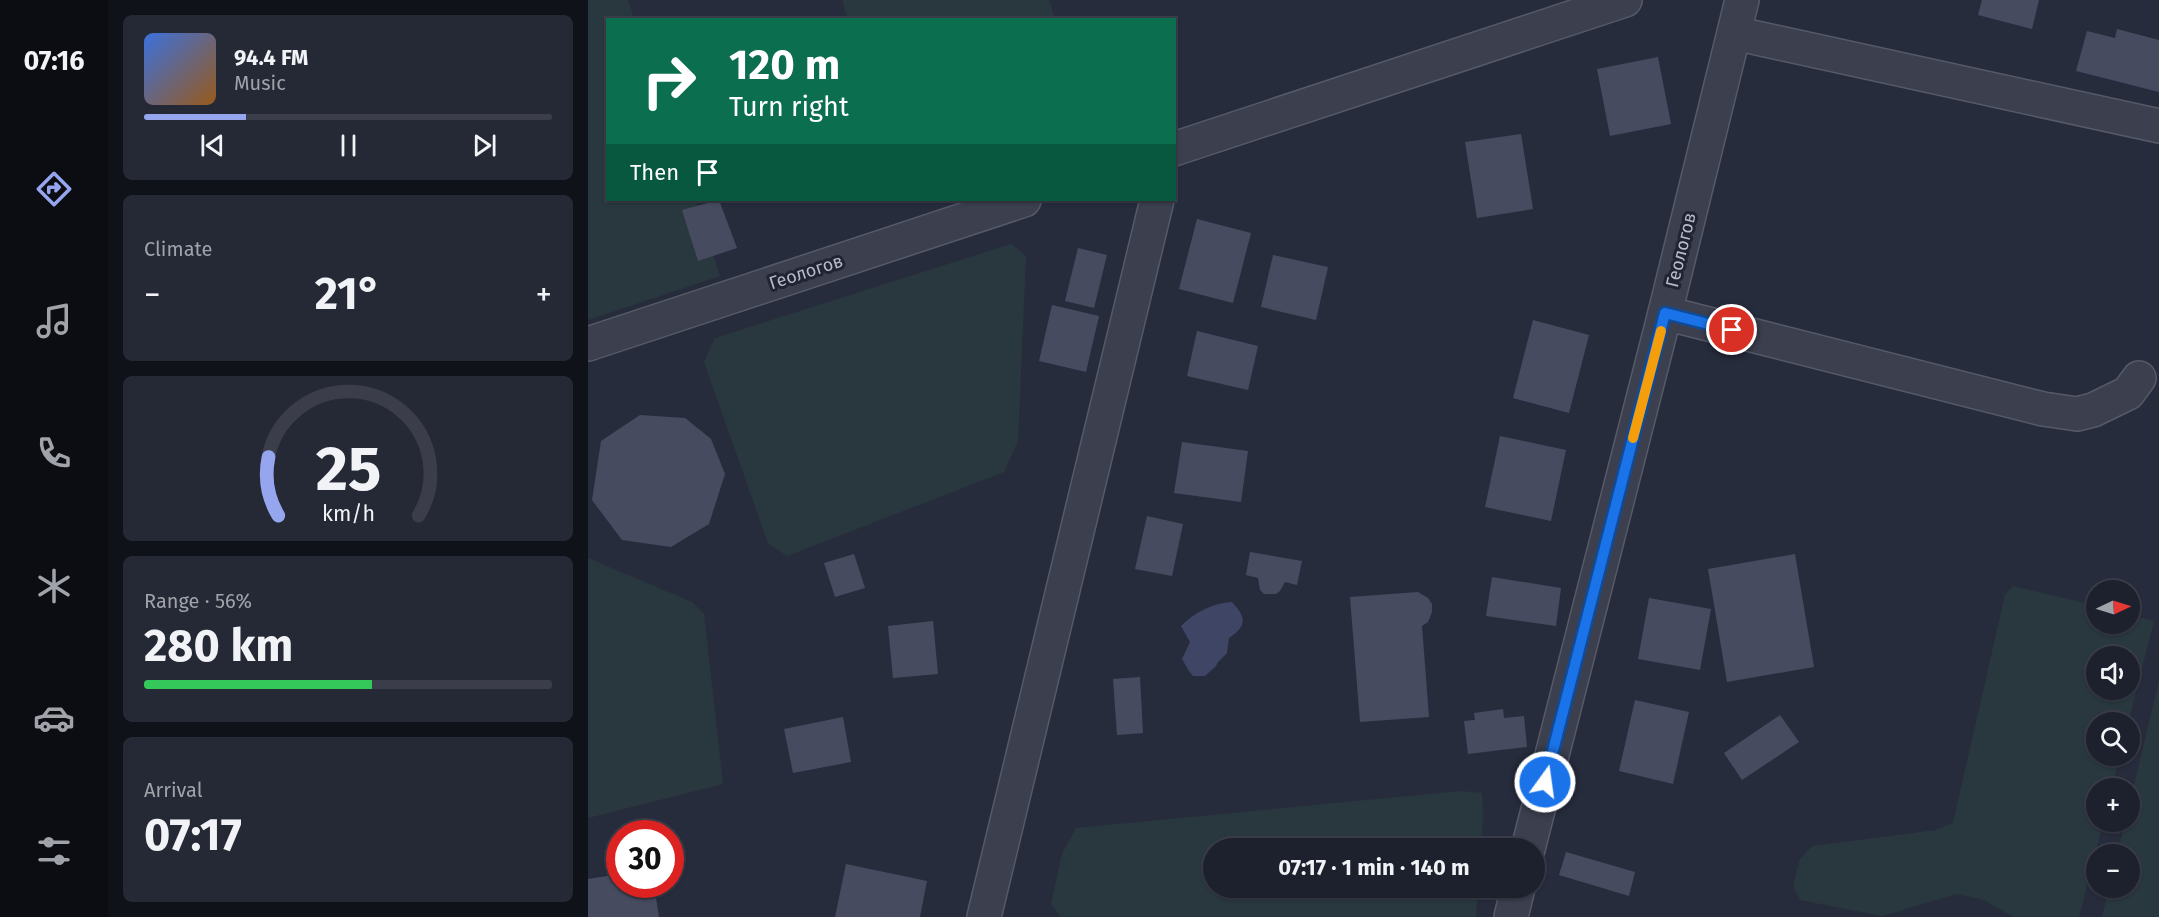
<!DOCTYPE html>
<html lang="en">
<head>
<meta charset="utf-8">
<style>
	:root { --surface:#1d212e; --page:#252936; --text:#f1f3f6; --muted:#a0a3aa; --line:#3b3e4a; --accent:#95a6ef }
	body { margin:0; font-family:"Fira Sans",sans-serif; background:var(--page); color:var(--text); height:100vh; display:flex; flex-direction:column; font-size:22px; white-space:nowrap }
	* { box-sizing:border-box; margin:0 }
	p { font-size:20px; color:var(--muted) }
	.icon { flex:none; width:33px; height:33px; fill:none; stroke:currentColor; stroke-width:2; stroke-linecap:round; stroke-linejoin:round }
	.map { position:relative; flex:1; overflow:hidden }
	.sheet { display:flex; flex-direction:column; gap:15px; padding:15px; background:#101219; width:480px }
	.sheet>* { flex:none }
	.hud { position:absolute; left:18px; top:18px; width:570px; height:183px; border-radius:0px; box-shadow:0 2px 4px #0004,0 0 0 2px var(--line); background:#0b6e4f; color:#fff; overflow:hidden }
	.needle { width:39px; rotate:86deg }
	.buttons { position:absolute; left:1498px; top:580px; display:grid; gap:12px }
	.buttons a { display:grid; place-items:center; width:54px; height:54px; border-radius:50%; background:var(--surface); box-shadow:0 2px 4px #0004,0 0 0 2px var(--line); font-size:30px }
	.speed { position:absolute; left:18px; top:820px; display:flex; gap:12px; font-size:30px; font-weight:700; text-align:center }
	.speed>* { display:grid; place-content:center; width:78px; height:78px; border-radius:50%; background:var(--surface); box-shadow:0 2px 4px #0004,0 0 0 2px var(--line); line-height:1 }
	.speed .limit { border:9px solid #d22; background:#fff; color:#111 }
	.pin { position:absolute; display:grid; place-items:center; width:51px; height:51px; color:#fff; margin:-26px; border:3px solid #fff; border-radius:50%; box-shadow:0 2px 6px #0007 }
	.me { position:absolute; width:66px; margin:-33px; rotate:14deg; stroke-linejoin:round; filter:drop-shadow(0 0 4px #0008) }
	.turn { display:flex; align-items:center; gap:21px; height:126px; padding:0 24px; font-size:27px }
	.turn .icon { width:78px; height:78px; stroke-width:2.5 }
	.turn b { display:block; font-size:42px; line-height:51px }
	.then { display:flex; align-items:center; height:57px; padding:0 24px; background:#0003; gap:12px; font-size:22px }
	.big { font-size:45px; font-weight:700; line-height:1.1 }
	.sheet .card { flex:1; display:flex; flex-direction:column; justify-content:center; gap:9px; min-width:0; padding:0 21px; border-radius:9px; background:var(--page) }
	.sheet .dial { align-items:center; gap:0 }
	.dial svg { height:156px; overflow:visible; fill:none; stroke:var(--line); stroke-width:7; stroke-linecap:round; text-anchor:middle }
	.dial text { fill:var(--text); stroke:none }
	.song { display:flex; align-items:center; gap:18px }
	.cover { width:72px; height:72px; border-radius:9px; background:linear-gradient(135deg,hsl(220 70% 55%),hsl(30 70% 35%)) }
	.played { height:6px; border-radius:3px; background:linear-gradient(90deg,var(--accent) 25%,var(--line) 25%) }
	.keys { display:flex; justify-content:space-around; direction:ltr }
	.heat { display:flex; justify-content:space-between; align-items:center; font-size:33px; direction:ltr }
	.charge { height:9px; border-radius:4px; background:linear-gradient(90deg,#34c759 56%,var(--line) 0) }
	.trip { position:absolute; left:615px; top:838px; width:342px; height:60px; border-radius:30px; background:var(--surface); box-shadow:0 2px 4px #0004,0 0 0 2px var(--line); font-weight:700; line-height:60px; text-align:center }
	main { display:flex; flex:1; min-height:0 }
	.menu { display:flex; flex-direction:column; width:108px; justify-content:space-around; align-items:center; background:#0c0d12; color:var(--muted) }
	.menu .icon { width:42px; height:42px }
	.menu .selected { color:var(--accent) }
	.menu b { font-size:27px; color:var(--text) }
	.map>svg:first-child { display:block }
</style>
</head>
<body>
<main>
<nav class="menu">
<b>07:16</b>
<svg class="icon selected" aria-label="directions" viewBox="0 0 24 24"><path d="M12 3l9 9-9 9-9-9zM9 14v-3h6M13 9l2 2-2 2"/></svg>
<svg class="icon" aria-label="music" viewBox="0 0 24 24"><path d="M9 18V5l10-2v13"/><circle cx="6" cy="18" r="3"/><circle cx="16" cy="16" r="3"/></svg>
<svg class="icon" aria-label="phone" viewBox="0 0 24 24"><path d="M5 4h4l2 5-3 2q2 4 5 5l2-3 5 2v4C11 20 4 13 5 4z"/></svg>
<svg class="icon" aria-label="climate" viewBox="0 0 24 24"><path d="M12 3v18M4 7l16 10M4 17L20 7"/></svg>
<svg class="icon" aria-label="car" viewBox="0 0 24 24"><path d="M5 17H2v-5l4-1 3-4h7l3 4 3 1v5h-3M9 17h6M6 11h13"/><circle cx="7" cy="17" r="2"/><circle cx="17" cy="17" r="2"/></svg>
<svg class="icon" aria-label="filters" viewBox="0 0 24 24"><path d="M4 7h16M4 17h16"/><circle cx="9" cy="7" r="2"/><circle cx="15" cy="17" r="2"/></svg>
</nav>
<section class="sheet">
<div class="card">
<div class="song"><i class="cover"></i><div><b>94.4 FM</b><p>Music</p></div></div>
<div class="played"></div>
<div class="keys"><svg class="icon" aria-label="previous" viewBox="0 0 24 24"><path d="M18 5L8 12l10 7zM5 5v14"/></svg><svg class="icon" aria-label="pause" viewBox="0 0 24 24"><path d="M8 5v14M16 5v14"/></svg><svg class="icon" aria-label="next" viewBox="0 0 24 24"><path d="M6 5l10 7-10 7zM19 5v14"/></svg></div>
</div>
<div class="card"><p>Climate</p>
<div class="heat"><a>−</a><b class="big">21°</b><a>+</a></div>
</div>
<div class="card dial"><svg viewBox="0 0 100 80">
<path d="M14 69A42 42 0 1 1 86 69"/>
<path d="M14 69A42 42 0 0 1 9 39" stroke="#95a6ef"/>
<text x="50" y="56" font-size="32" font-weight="700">25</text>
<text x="50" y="72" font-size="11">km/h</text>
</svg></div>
<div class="card"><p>Range · 56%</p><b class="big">280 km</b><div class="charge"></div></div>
<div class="card"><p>Arrival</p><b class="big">07:17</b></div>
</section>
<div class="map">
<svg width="1571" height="917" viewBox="0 0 1571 917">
	<rect width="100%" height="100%" fill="#272c3d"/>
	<g fill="#29383e" fill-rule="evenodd">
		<polygon points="0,0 40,0 46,19 20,20 20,200 107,200 132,276 0,320"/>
		<polygon points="254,0 461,0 467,19 260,19"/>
		<polygon points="423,244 438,256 430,441 416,472 199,556 180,543 116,362 127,338"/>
		<polygon points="0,558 104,602 116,614 135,784 0,818"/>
		<path d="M 1425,586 L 1509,606 L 1509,624 L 1542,624 L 1542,615 L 1566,621 L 1540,723 L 1509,723 L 1509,756 L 1532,756 L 1523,789 L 1509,789 L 1509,822 L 1515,822 L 1491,917 L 1426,917 L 1396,900 L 1369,894 L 1294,916 L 1212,900 L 1205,886 L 1212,859 L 1224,846 L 1348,830 L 1365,823 L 1417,595 ZM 1509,657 L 1542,657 L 1542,690 L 1509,690 Z"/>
		<polygon points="1571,681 1571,917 1514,917 1521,888 1542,888 1542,855 1529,855 1537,822 1542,822 1542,802"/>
		<polygon points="873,791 894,793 895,817 893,849 626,849 626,888 890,888 888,917 473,917 463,904 474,854 488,828"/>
	</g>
	<path fill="#3f4665" d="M 644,602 C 659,618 659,626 641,638 L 639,653 L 630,662 L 628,666 L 617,676 L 605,676 L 601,671 L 594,659 L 602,642 L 593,626 C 607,612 625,603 644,602 Z"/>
	<g fill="#474b5f">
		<polygon points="1394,0 1451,0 1444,29 1390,15"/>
		<polygon points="1529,29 1571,40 1571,92 1488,71 1499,31 1527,38"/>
		<polygon points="1070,57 1083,124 1022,136 1009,69"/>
		<polygon points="933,134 945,209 889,218 877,142"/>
		<polygon points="131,200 149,248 110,261 94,210"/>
		<polygon points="609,219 663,233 645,303 591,289"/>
		<polygon points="490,248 519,255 506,308 477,301"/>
		<polygon points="685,255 740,267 728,320 673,307"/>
		<polygon points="464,305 511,316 498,372 451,361"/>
		<polygon points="945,320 1001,335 981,413 925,398"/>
		<polygon points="609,331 670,346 660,390 599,376"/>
		<polygon points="52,415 97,418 123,439 137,474 121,524 83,547 34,540 4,500 13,441"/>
		<polygon points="912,436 978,450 963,521 897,507"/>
		<polygon points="594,442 660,451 653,502 586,493"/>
		<polygon points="559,516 595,524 584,576 547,569"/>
		<polygon points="662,552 714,561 709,585 697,582 692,591 688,594 676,594 672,590 670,578 658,575"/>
		<polygon points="266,554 277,588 247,597 236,563"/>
		<polygon points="1207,554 1226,667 1139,682 1120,569"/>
		<polygon points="904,577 973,588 968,626 898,616"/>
		<polygon points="830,592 840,598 844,604 844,612 840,622 834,626 841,717 772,722 762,597"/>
		<polygon points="1061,598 1123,609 1112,670 1050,659"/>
		<polygon points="345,621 350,674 305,678 300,626"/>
		<polygon points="552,677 555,733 529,735 525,679"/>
		<polygon points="1047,700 1101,712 1085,784 1031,771"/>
		<polygon points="915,709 916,718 936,716 939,747 880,754 876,721 887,720 886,713"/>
		<polygon points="1192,715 1211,742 1154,780 1136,753"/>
		<polygon points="255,717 263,762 205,773 196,729"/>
		<polygon points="978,852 1047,872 1041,896 971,875"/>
		<polygon points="258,864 339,881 332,917 247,917"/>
		<polygon points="32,874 32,885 66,885 71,917 0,917 0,879"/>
	</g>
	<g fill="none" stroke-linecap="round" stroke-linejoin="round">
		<g stroke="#565a68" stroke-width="36">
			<g id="minor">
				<polyline points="1146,33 1571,126"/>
				<polyline points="586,149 1037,0"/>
				<polyline points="1077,313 1455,409 1489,414 1505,410 1540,393 1551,378"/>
				<polyline points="0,344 436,200"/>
				<polyline points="940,849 1077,313 1154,0"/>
				<polyline points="396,917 569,200"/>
				<polyline points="923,917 930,888"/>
			</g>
		</g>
		<use href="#minor" stroke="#3b3f4e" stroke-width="33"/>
	</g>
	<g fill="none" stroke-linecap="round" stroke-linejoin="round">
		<g stroke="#114b97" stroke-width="15">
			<polyline id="route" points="957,782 1077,313 1144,330"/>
		</g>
		<use href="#route" stroke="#1a73e8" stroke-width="10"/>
		<polyline stroke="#f59e0b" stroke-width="10" points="1045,438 1073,331"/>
	</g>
	<g text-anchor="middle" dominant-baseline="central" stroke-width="6" stroke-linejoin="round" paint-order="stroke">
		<g font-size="18" fill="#b7bac8" stroke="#202433">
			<text transform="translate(1093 250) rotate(-76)">Геологов</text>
			<text transform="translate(218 272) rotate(-18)">Геологов</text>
		</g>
	</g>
</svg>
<div class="buttons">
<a><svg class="needle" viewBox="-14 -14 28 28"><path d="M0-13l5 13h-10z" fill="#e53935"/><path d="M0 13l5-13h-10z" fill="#a0a3aa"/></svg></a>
<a><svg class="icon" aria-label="sound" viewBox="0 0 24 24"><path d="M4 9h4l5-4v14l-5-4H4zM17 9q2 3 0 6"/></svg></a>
<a><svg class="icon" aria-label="search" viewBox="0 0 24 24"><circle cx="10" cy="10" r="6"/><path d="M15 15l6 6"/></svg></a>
<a>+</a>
<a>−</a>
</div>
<div class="speed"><div class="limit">30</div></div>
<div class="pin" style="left:1144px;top:330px;background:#d93025"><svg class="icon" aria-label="arrive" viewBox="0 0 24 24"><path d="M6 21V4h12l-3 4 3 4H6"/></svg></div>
<svg class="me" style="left:957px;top:782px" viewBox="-20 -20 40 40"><circle r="17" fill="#1a73e8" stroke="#fff" stroke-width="3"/><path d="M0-11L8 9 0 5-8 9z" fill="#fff"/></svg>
<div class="trip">07:17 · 1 min · 140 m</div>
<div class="hud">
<div class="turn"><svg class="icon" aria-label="right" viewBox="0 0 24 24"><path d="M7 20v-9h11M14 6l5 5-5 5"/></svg><div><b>120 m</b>Turn right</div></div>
<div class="then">Then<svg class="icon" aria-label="arrive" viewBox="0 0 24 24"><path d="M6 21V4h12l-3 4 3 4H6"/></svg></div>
</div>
</div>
</main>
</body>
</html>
